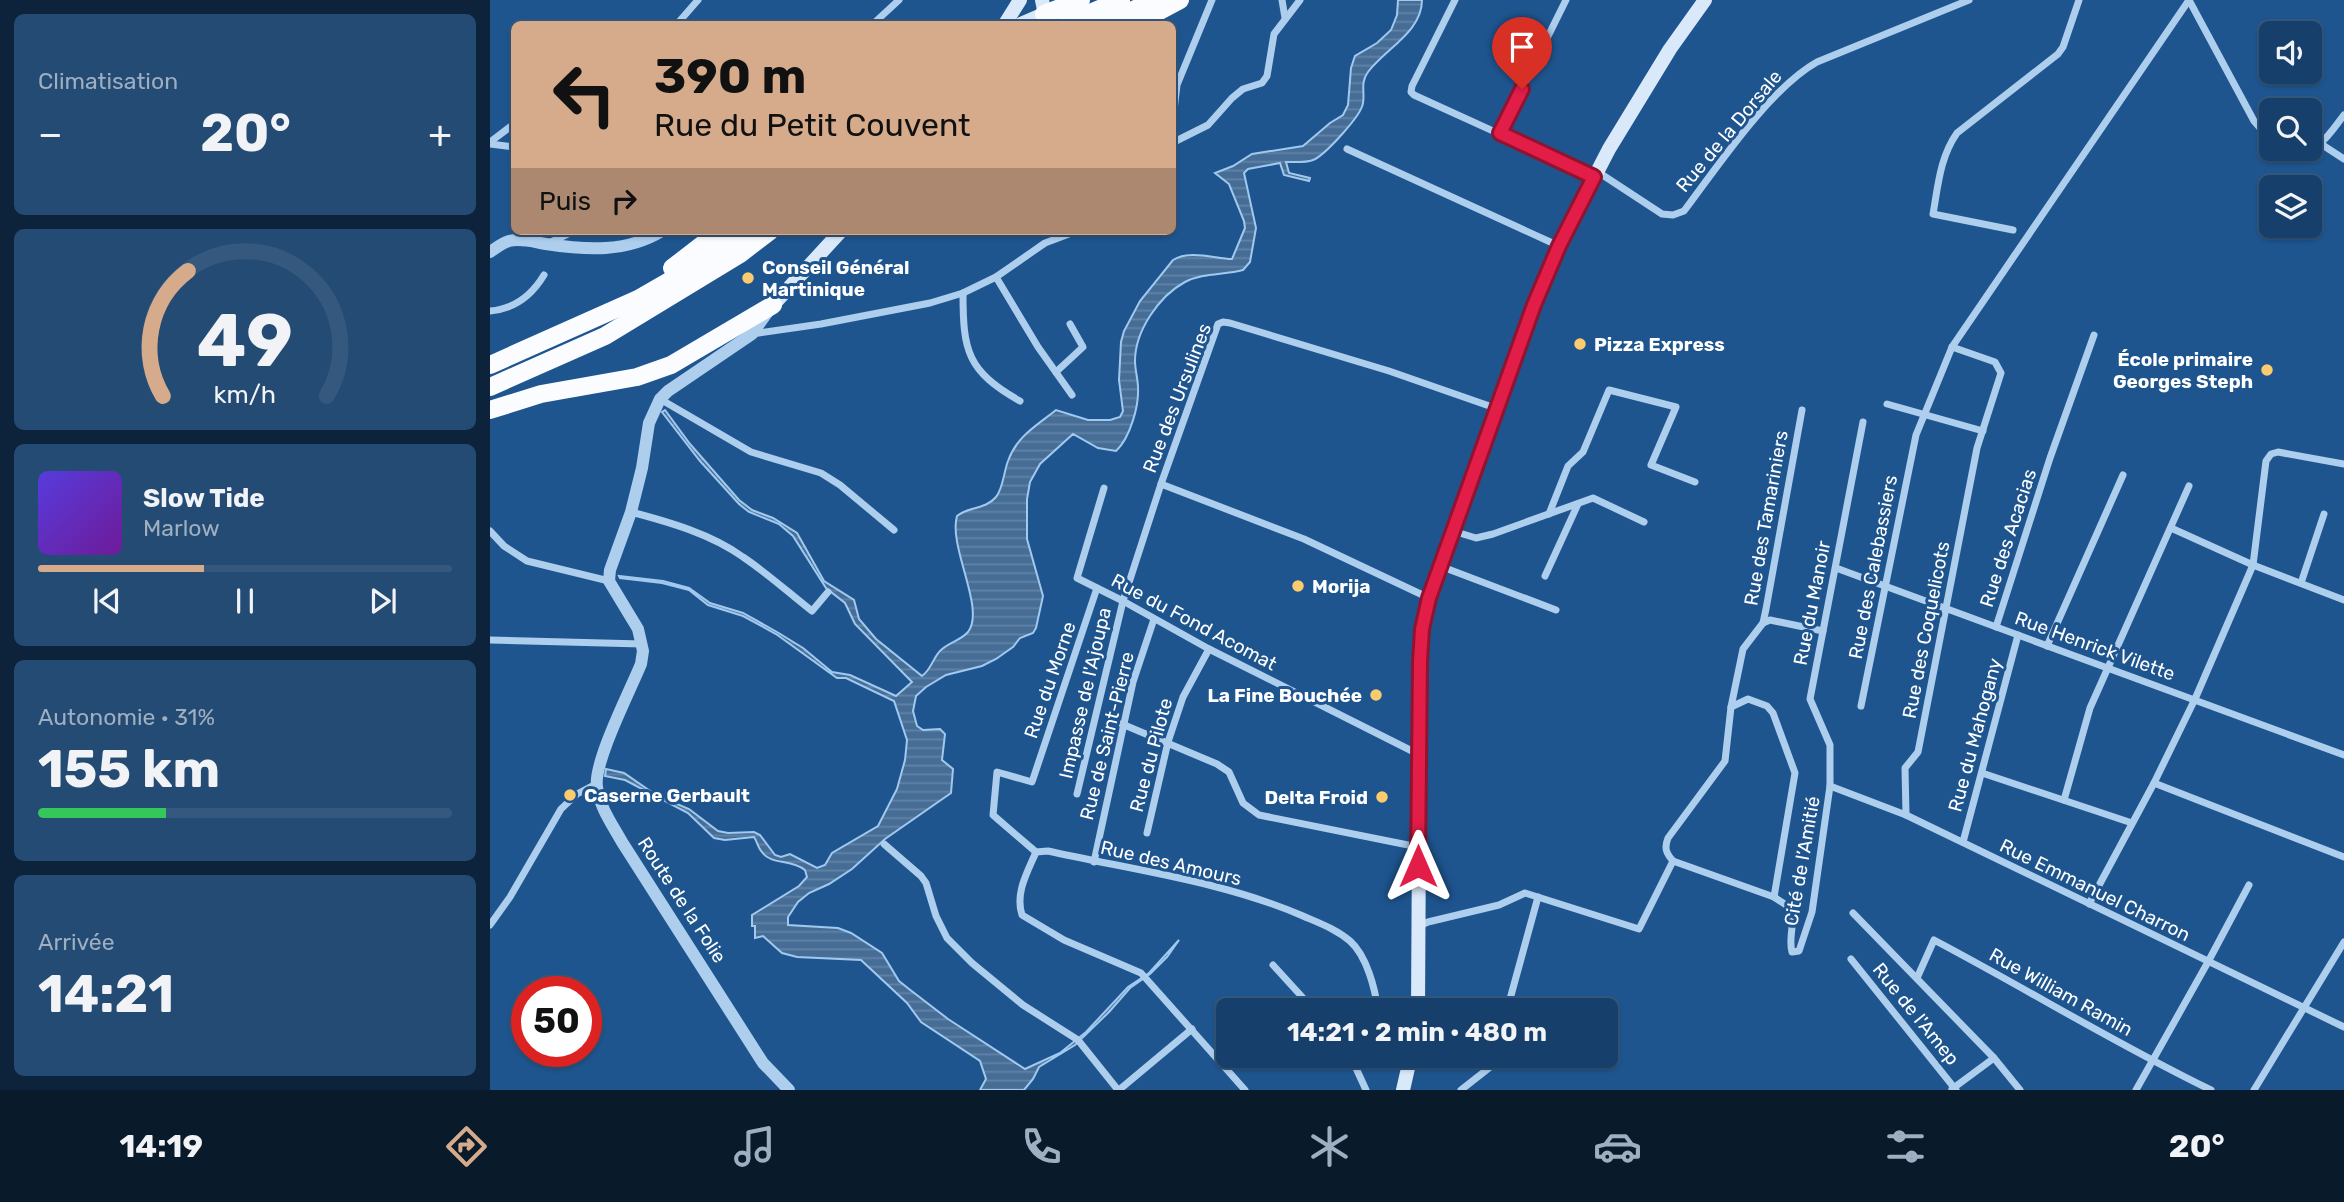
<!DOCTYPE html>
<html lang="fr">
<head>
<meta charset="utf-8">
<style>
	:root { --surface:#16406b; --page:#234b73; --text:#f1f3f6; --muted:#9eafc1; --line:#35597e; --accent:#d6ab8b }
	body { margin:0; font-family:Rubik,sans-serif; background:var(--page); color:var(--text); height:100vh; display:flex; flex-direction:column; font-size:26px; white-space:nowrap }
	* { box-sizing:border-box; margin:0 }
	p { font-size:23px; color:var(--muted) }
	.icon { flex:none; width:38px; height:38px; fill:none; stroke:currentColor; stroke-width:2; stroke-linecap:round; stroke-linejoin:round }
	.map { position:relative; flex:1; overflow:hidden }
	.sheet { display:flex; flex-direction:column; gap:14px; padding:14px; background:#0c233b; width:490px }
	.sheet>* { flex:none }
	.guide { position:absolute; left:21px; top:21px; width:665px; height:214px; border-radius:10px; box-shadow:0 2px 5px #0004,0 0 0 2px var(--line); background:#d6ab8b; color:#111; overflow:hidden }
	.buttons { position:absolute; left:1769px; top:21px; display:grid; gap:14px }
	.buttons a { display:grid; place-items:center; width:63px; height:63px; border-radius:10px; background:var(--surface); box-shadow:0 2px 5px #0004,0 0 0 2px var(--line); font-size:35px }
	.speed { position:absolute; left:21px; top:976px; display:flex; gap:14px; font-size:35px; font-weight:700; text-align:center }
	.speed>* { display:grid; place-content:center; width:91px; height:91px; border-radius:50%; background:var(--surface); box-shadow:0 2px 5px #0004,0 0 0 2px var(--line); line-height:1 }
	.speed .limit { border:10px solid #d22; background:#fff; color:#111 }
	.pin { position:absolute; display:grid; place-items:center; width:60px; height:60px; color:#fff; margin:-72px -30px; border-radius:50% 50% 50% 0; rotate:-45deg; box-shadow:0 0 7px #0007 }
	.pin .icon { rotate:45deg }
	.me { position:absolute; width:77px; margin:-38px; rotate:0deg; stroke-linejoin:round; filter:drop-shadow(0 0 5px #0008) }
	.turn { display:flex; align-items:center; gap:24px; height:147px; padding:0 28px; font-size:32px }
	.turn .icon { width:91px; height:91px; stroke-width:2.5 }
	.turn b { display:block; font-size:49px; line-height:60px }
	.then { display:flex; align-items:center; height:66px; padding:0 28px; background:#0003; gap:14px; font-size:26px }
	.big { font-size:52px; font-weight:700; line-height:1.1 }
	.sheet .card { flex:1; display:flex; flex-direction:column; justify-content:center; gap:10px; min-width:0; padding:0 24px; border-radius:10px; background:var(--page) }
	.sheet .dial { align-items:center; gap:0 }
	.dial svg { height:182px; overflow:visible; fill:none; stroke:var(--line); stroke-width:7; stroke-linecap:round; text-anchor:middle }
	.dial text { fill:var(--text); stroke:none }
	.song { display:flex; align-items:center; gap:21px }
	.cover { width:84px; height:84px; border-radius:10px; background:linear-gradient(135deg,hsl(250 70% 55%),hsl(280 70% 35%)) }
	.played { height:7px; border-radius:4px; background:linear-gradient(90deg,var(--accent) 40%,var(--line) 40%) }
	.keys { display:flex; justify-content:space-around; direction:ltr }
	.heat { display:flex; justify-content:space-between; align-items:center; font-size:38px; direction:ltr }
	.charge { height:10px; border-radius:5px; background:linear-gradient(90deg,#34c759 31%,var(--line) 0) }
	.trip { position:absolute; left:726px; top:998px; width:402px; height:70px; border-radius:10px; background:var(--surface); box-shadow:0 2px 5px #0004,0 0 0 2px var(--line); font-weight:700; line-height:70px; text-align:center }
	.menu { display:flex; height:112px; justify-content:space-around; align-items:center; background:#091a2b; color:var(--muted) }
	.menu .icon { width:49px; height:49px }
	.menu .selected { color:var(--accent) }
	.menu b { font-size:32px; color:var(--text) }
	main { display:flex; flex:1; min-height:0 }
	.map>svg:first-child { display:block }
</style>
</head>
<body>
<main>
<section class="sheet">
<div class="card"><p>Climatisation</p>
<div class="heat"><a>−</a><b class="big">20°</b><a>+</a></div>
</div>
<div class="card dial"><svg viewBox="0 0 100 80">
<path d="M14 69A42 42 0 1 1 86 69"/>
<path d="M14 69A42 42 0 0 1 25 14" stroke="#d6ab8b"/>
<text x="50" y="56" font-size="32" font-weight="700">49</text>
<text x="50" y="72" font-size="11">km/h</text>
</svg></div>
<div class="card">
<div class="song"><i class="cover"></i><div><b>Slow Tide</b><p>Marlow</p></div></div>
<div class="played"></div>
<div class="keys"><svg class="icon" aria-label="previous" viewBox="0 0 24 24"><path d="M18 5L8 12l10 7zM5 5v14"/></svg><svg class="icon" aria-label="pause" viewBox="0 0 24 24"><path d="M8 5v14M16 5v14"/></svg><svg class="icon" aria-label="next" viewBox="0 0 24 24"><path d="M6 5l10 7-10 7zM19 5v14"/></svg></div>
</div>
<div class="card"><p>Autonomie · 31%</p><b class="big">155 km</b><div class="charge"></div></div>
<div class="card"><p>Arrivée</p><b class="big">14:21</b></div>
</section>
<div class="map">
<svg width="1854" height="1090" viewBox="0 0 1854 1090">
	<defs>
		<pattern id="water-rules" width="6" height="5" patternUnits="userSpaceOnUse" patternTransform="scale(1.75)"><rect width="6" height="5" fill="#466d96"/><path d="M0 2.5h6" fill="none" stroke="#6283a6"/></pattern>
	</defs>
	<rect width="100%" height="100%" fill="#1e558f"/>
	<path fill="url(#water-rules)" stroke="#a1c9ef" stroke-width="2" d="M 908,0 L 932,0 C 932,32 895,49 878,72 C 870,83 875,91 873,103 C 872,115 834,156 823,160 C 815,163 805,162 796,162 L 799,173 L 820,178 L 819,181 L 794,175 L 790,163 L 758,169 L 754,173 L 766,228 L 760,262 L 753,270 C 734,275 712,273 695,282 C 669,296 645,331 645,361 C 645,370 648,379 648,388 C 649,406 640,438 626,451 L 608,448 L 583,434 L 550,464 L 540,482 L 537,499 L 537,539 L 553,596 L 546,628 L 543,633 L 530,638 L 523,647 L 506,659 L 492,666 L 456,675 L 436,687 L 426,696 L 423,711 L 427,726 L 433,730 L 450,729 L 455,734 L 452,760 L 463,769 L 461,793 L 395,839 L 362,869 L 339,884 L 319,893 L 308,902 L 298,917 L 298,925 L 348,928 L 361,933 L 392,953 L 409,981 L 419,989 L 458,1019 L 535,1069 L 570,1053 L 596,1032 L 638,987 L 659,973 L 689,940 L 677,957 L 660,974 L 640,988 L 619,1012 L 585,1045 L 549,1067 L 543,1079 L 534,1090 L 490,1090 L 496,1079 L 490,1061 L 431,1022 L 417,1003 L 371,960 L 307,957 L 292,953 L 273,936 L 265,938 L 265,926 L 262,926 L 262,915 L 309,886 L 317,877 L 315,870 C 301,859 281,865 272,852 C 268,848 267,841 264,837 L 235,840 L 224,838 L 198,813 L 135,780 L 115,776 L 116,769 L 134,773 L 166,795 L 199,809 L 228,831 L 238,833 L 264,832 L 270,835 L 285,855 L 291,857 L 300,854 L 327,868 L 335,865 L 342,853 L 388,826 L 407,789 L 415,760 L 417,740 L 404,701 L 356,678 L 347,678 L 286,634 L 253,616 L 218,605 L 199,590 L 172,583 L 130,578 L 129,576 L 173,581 L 199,588 L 220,603 L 253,613 L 287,632 L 313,648 L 342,672 L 360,675 L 406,696 L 422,682 L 365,624 L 355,603 L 336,588 L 303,536 L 289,524 L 259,512 L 249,504 L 210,461 L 172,412 L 175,410 L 200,444 L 249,500 L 262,510 L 283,518 L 307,533 L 334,581 L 364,600 L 369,619 L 386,639 L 432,676 C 442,669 443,657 451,650 C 459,642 470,641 478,632 C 496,609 458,547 467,516 C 479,506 495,510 506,497 C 513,489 514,471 518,461 C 527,436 546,426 566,410 L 598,420 L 620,420 L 630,417 L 633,411 L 629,380 L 631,342 L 634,331 L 650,301 L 683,260 C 699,250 723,258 742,259 L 755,228 L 754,221 L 739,184 L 725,173 L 743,166 L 762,154 L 813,146 L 840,123 L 853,115 L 858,105 L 861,68 L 865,56 L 887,43 L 901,30 L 907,15 Z"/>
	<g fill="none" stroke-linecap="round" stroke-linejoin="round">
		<g stroke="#aeceed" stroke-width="7">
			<polyline points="792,0 795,18"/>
			<polyline points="965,0 922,86 921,92 924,95 1104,177"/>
			<polyline points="1699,0 1764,121 1776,135 1782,138"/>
			<polyline points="187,24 208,0"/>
			<polyline points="383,24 409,0"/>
			<polyline points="682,127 687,85 722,0"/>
			<polyline points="1010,133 1076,0"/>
			<polyline points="0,142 24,124"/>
			<polyline points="682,143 718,125 742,98 753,89 772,83 777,76 784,34 810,0"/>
			<polyline points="0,144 24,147"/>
			<polyline points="1831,144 1854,159"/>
			<polyline points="857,149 1069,246"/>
			<path d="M 1802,149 C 1827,158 1841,131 1854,115"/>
			<path d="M 1108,172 L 1172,214 L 1183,215 L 1194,211 C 1228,166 1279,89 1327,62 L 1479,0"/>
			<path d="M 1523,230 L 1443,214 C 1448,186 1450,157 1467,133 L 1568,54 L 1573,47 L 1589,0"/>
			<polyline points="59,243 84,231"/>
			<polyline points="506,277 548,347 582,395"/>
			<path d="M 473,293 C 473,351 477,371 530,401"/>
			<path d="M 0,311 C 24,309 42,295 54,275"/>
			<polyline points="262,334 331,324 440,303 473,293 506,277 555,243 587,231"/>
			<polyline points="566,372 593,347 580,324"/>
			<polyline points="170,399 261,452 331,473 350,485 404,530"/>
			<polyline points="1397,404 1493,431"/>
			<polyline points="671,484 814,539 939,598"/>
			<polyline points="614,488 587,578 633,601 719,649 928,754"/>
			<path d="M 141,512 C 179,522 221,534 253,557 C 277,573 299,593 322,611 L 338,592"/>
			<polyline points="1059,514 1078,466 1093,452 1119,390 1186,407 1161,465 1205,482"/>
			<polyline points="1681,528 1763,565 1854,600"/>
			<polyline points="0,531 14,546 37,561 119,581"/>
			<polyline points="963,531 986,538 1003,534 1103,498 1154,522"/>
			<polyline points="950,566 1066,610"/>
			<polyline points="1346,568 1854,755"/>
			<polyline points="1055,576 1088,504"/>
			<polyline points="1811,583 1834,514"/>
			<path d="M 607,588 L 542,782 L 507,772 L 503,815 L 546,852 L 558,851 C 643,870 732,881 813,916 C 829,923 846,929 860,941 C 877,956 885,989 888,1010"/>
			<polyline points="1273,623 1280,620 1333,631"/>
			<polyline points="1506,627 1560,458 1604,335"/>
			<polyline points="0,640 152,644"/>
			<polyline points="1557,646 1633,475"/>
			<path d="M 1258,699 L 1277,706 L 1283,713 L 1305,773 L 1284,897 L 1183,861 C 1176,853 1174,848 1178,838 L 1235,761 L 1241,707 Z"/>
			<polyline points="1371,706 1426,435 1462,347 1699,0"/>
			<polyline points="1241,707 1253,649 1273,623 1276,609 1312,410"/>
			<polyline points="632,724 727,764 739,772 753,803 769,815 928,847"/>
			<polyline points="1492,773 1642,823"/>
			<polyline points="1664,783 1854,857"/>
			<polyline points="1340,786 1416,815 1854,1027"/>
			<polyline points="587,794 633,601 671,484 728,324 733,322 740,323 899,371 1008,409"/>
			<polyline points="1574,800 1600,708 1699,486"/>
			<polyline points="1416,815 1415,768 1428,752 1487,448 1511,373 1505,362 1462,347"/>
			<polyline points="657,833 678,742 693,697 719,649"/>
			<polyline points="1473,842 1528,635"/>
			<polyline points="394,844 431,876 436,883 446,916 457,938 482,963 533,1005 588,1040 628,1090"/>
			<path d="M 546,852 C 537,873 525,893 532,915 L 574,940 L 651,973 L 755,1090"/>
			<polyline points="604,862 643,682 664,619"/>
			<path d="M 1284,897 L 1302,909 C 1305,924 1298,938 1302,952 L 1309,951 L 1322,912 L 1340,786 L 1340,745 L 1320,699 L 1373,422"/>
			<polyline points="1599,904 1664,783 1705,699 1763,565 1776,461 1781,454 1788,452 1854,464"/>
			<polyline points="1363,913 1504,1058 1530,1090"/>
			<polyline points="0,925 20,897 71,809 87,794 106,784"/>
			<polyline points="929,926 938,922 1009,905 1035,893 1149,929 1183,861"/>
			<polyline points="1361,959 1466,1090"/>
			<polyline points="783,965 824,1010"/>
			<path d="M 1427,978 L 1444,940 C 1537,989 1626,1044 1721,1090"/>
			<polyline points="1017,1010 1048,897"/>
			<polyline points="860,1055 876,1090"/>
			<polyline points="1462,1089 1504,1058"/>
			<polyline points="629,1090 702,1029"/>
			<polyline points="971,1090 999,1068 1003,1055"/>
			<polyline points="1646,1090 1718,962 1759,885"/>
			<polyline points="1764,1090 1854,942"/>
		</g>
		<g stroke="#aeceed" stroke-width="12">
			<path d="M 0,252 C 6,248 12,243 19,241 C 31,238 44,242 56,244 C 96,250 136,253 172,231"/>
			<path d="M 279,310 L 262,334 L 178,391 L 170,399 L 159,423 L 152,468 L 141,512 L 120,570 L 119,581 L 148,629 L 153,651 L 151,664 C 140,691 103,763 107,787 C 110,808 122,824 132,842 L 273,1063 L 299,1090"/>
		</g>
		<g stroke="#dae9fa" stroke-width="14">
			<polyline points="552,0 557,24"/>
			<polyline points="515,24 530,0"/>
			<polyline points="531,24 554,14"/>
			<polyline points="283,305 351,231"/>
			<polyline points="928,1010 930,662 932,629 939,598 1044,305 1069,246 1119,149 1180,49 1215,0"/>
			<polyline points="913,1090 921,1055"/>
		</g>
		<g stroke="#fafcff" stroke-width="18">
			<polyline points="554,14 591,0"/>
			<polyline points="574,24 631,0"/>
			<polyline points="611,24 666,0"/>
			<polyline points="645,24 690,0"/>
			<polyline points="182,268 230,231"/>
			<polyline points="0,365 148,299 214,261 257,231"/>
			<polyline points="0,387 115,336 250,254 280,231"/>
			<polyline points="0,410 51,394 147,377 181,365 283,305"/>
		</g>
	</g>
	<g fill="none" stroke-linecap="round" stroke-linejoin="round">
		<g stroke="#92132f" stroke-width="18">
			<polyline id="route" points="928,866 930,662 932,629 939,598 1044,305 1069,246 1104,177 1010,133 1032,89"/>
		</g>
		<use href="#route" stroke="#e11d48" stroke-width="12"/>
	</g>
	<g fill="#fbcb6d" stroke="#1e558f" stroke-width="2.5">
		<circle cx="258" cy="278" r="7"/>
		<circle cx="1090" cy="344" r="7"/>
		<circle cx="1777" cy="370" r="7"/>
		<circle cx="808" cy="586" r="7"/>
		<circle cx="886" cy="695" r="7"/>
		<circle cx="80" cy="795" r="7"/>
		<circle cx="892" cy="797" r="7"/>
	</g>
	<g text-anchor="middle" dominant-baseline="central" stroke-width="6" stroke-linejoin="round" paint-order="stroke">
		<g font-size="19" fill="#fff" stroke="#1e558f">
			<text transform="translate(1239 131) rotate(-50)">Rue de la Dorsale</text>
			<text transform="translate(687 398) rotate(-69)">Rue des Ursulines</text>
			<text transform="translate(1276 518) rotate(-80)">Rue des Tamariniers</text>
			<text transform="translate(1518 538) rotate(-72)">Rue des Acacias</text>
			<text transform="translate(1383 567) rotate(-79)">Rue des Calebassiers</text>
			<text transform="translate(1322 603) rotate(-79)">Rue du Manoir</text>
			<text transform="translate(704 622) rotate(28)">Rue du Fond Acomat</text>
			<text transform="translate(1436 630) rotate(-79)">Rue des Coquelicots</text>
			<text transform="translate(1605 646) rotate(20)">Rue Henrick Vilette</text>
			<text transform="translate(560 680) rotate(-71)">Rue du Morne</text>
			<text transform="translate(595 693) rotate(-77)">Impasse de l'Ajoupa</text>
			<text transform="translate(1485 735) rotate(-75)">Rue du Mahogany</text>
			<text transform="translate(617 736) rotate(-76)">Rue de Saint-Pierre</text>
			<text transform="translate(661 755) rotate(-75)">Rue du Pilote</text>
			<text transform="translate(1312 861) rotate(-80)">Cité de l’Amitié</text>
			<text transform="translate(681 863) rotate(13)">Rue des Amours</text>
			<text transform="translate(1605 890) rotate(26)">Rue Emmanuel Charron</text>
			<text transform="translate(192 900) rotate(57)">Route de la Folie</text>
			<text transform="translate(1571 992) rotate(29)">Rue William Ramin</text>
			<text transform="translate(1426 1014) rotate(51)">Rue de l'Amep</text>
		</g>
		<g font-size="19" font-weight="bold" fill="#fff" stroke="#1e558f" text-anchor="start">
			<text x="272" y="267">Conseil Général<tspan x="272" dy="22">Martinique</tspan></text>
			<text x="1104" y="344">Pizza Express</text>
			<text x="1763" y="359" text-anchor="end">École primaire<tspan x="1763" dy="22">Georges Steph</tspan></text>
			<text x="822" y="586">Morija</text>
			<text x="872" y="695" text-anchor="end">La Fine Bouchée</text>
			<text x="94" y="795">Caserne Gerbault</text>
			<text x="878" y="797" text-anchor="end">Delta Froid</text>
		</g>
	</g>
</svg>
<div class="buttons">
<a><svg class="icon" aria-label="sound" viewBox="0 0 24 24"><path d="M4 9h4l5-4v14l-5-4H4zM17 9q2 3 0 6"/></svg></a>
<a><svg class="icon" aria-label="search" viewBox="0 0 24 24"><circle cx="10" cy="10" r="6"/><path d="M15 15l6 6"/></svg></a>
<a><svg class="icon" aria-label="layers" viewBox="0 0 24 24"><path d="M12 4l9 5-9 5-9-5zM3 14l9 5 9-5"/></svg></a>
</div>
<div class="speed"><div class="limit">50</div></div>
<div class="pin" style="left:1032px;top:89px;background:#d93025"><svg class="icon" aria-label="arrive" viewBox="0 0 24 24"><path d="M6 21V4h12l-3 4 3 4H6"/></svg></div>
<svg class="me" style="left:928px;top:866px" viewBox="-20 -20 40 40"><path d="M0-17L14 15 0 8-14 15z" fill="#e11d48" stroke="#fff" stroke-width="4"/></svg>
<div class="trip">14:21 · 2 min · 480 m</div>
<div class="guide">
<div class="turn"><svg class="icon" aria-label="left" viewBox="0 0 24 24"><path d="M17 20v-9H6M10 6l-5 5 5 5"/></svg><div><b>390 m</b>Rue du Petit Couvent</div></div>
<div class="then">Puis<svg class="icon" aria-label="right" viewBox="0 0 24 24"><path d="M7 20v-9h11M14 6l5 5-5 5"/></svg></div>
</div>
</div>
</main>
<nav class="menu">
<b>14:19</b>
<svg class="icon selected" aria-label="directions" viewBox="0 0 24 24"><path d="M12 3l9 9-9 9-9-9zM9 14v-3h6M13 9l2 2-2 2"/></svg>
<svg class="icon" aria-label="music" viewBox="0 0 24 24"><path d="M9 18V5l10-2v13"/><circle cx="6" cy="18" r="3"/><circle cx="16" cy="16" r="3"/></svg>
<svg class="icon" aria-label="phone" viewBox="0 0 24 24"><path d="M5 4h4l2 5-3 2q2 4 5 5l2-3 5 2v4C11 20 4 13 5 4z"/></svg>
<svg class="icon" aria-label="climate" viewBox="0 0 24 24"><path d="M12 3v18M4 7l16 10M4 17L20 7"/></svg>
<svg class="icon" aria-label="car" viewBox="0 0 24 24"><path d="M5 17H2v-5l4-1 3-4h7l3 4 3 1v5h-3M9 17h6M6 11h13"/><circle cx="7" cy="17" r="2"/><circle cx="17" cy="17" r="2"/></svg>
<svg class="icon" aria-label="filters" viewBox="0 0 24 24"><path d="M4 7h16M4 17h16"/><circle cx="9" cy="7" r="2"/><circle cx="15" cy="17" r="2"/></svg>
<b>20°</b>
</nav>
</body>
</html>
